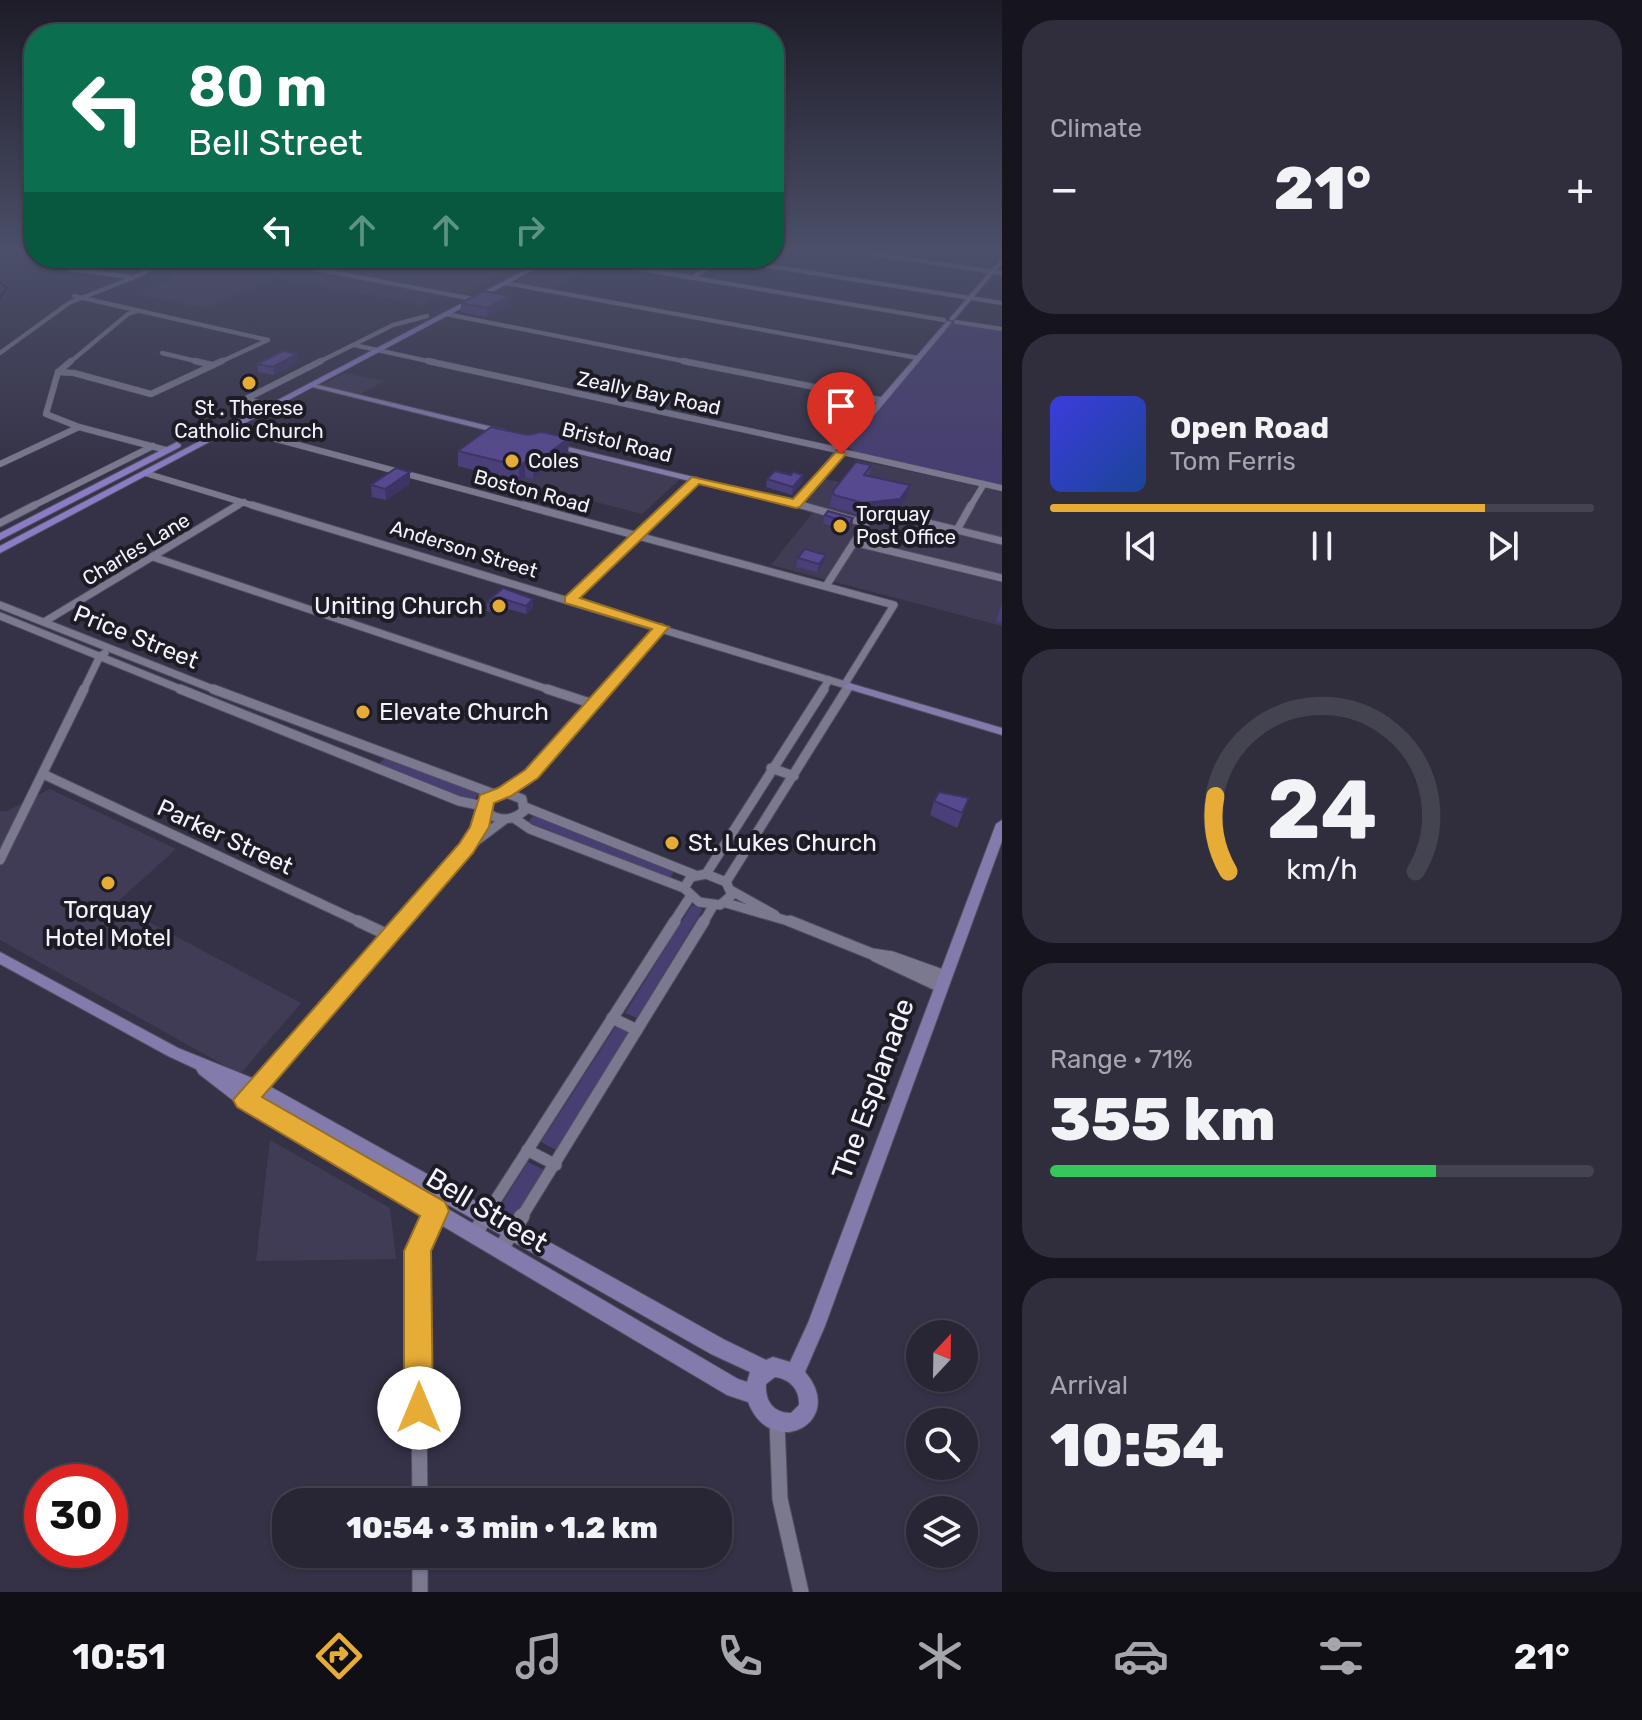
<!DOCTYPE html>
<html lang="en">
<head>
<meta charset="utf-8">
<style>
	:root { --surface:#282635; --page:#302e3d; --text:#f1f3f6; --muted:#a5a5ad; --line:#444350; --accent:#e7ac36 }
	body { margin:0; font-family:Rubik,sans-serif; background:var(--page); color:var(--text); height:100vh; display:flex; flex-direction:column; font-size:30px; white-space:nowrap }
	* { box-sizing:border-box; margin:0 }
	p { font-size:26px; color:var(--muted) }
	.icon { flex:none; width:44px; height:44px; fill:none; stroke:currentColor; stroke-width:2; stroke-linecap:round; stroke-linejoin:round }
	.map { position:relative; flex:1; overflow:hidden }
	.drawer { display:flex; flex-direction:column; gap:20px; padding:20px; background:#16151d; width:640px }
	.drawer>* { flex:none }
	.hud { position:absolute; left:24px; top:24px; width:760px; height:244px; border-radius:32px; box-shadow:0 2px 6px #0004,0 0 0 2px var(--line); background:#0b6e4f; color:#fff; overflow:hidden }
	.needle { width:52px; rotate:22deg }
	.buttons { position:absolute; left:906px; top:1320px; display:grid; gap:16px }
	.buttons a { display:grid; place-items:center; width:72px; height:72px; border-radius:50%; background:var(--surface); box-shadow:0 2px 6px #0004,0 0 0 2px var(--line); font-size:40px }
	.speed { position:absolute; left:24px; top:1464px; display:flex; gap:16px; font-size:40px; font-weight:700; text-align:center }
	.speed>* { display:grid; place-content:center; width:104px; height:104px; border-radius:50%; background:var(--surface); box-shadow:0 2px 6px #0004,0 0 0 2px var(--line); line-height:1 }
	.speed .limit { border:12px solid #d22; background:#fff; color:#111 }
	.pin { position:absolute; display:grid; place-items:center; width:68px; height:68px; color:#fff; margin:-82px -34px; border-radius:50% 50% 50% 0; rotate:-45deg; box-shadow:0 0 8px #0007 }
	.pin .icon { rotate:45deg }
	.me { position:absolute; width:88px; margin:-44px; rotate:0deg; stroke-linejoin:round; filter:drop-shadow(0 0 6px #0008) }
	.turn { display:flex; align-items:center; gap:28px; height:168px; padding:0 32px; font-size:36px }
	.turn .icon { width:104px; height:104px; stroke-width:2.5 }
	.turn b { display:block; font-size:56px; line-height:68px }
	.lanes { display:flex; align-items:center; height:76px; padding:0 32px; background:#0003; justify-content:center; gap:40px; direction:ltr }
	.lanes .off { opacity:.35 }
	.big { font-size:60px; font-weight:800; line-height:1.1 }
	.drawer .card { flex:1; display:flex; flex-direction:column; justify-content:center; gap:12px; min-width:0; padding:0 28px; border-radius:32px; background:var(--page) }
	.drawer .dial { align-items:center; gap:0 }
	.dial svg { height:208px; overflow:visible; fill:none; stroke:var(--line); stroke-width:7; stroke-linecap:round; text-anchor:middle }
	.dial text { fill:var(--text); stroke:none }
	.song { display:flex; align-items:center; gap:24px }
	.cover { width:96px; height:96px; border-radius:12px; background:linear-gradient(135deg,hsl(240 70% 55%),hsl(220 70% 35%)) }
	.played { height:8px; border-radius:4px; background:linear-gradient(90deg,var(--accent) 80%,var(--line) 80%) }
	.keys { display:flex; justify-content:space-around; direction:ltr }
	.heat { display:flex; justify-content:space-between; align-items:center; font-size:44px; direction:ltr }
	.charge { height:12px; border-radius:6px; background:linear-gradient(90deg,#34c759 71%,var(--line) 0) }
	.trip { position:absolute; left:272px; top:1488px; width:460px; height:80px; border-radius:32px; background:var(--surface); box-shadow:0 2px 6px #0004,0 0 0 2px var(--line); font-weight:800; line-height:80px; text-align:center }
	.menu { display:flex; height:128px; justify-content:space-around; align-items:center; background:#100f15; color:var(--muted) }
	.menu .icon { width:56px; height:56px }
	.menu .active { color:var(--accent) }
	.menu b { font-size:36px; color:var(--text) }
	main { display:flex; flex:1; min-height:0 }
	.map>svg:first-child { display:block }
</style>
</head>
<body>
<main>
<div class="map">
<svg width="1002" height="1592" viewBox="0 0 1002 1592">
	<rect width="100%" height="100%" fill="#353247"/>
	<g fill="#403c55">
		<polygon points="205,258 253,258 440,295 423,305 277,278 205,308 138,294 169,281 183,262 200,262"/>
		<polygon points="268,258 393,258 354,275"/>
		<polygon points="397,258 532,258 461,295 358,276"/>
		<polygon points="560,258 597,263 551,289 514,282"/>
		<polygon points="345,373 384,381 361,394 322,385"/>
		<polygon points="499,437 680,479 642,514 458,466"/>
		<polygon points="857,460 1002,491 1002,626 771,565 818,506 806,503 825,479 840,482"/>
		<polygon points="50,789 176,849 115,904 301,1003 240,1074 0,940 0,811 7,811"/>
		<polygon points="270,1140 390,1208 396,1259 256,1261"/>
	</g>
	<g fill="#473e71">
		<polygon points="952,323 1002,330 1002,485 858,454 848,447"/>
		<polygon points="386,757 479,794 472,802 378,765"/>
		<polygon points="534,815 675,870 670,878 528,822"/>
		<polygon points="692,905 703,909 637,1018 625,1013"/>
		<polygon points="616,1026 630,1033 556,1150 541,1142"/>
		<polygon points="528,1162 544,1170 515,1217 499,1208"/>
	</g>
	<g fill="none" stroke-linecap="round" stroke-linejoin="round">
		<polyline stroke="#20084b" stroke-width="2" points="0,282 7,288 0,298"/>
		<g stroke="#514e5f" stroke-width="5">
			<g id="street-far5">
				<polyline points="23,248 34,255"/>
				<polyline points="834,248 1002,273"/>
				<polyline points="40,258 70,269 130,277"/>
				<polyline points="258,258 473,299"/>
				<polyline points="575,258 944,320"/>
				<polyline points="718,258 1002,303"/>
				<polyline points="692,278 722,258"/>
				<polyline points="505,283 918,358"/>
				<polyline points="74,296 268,340 218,363"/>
				<polyline points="446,314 693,363"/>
				<polyline points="956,322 1002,329"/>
				<polyline points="354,345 437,363"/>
				<polyline points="0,353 69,303 142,274 166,258"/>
				<polyline points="162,353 204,363"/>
				<polyline points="69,363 128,314 137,311"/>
				<polyline points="317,363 393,325 427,316"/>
			</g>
		</g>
		<g stroke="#514e5f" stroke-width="7">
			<g id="street-far4">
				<polyline points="71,361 58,372 46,414 79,427 166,450"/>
				<polyline points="195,361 212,365"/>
				<polyline points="428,361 833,449"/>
				<polyline points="683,361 880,400"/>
				<polyline points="58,372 74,373 151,394 222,361"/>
				<polyline points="258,403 246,399 321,361"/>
				<polyline points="231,427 530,507"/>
				<polyline points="847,453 1002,488"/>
				<polyline points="0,464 79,427"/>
				<polyline points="145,473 258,507"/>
				<polyline points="796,504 808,507"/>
				<polyline points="31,507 153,446"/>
				<polyline points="235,507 244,502"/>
				<polyline points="667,507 696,480"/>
				<polyline points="970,507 984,484"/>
			</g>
		</g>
		<g stroke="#514e5f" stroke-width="9">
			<g id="street-far3">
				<polyline points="252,505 849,686 846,691"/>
				<polyline points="523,505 894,605 845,684"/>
				<polyline points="801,505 857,521"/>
				<polyline points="870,519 908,518 1002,541"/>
				<polyline points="0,523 35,505"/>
				<polyline points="957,530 971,505"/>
				<polyline points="857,543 1002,578"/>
				<polyline points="153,557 553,691"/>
				<polyline points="826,586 865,525"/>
				<polyline points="570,600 669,505"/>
				<polyline points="0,605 218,691"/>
				<polyline points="0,616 185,691"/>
				<polyline points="44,622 238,505"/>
				<polyline points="83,691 100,656 105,653"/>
				<polyline points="605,691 661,627"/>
				<polyline points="822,691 829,680"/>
			</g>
		</g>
		<g stroke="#514e5f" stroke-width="11">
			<g id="street-far2">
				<polyline points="180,689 459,801 483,806"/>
				<polyline points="213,689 494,794"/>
				<polyline points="547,689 593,704"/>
				<polyline points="771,768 794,776"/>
				<polyline points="43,774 362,923"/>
				<polyline points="504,792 531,774 607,689"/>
				<path d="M 504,792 L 522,799 L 524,811 C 511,822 499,821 485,812 L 484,802 L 490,796 Z"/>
				<polyline points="525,807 695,875"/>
				<polyline points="514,818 530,829 684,888"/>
				<polyline points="472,844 504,820"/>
				<polyline points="0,860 84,689"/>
				<polygon points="706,874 726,882 732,895 720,905 699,902 684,888 691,877"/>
				<polyline points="706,874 824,689"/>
				<polyline points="726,882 847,689"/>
				<polyline points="732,891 775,915"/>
				<polyline points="726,903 795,923"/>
				<polyline points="401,923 466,849 485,812"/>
				<polyline points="673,923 690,897"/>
				<polyline points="703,923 713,906"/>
			</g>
		</g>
		<g stroke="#514e5f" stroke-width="13">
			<g id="street-far1">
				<polyline points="358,921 390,936"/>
				<polyline points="790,921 872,954 892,957 945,976"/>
				<polyline points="875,956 941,987"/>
				<polyline points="612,1018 637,1030"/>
				<polyline points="255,1088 402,921"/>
				<polyline points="527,1150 556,1165"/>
				<polyline points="433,1218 436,1211"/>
				<polyline points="484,1218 675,921"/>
				<polyline points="521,1218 704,921"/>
			</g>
		</g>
		<g stroke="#514e5f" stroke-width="17">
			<g id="street">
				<polyline points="475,1233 486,1216"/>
				<polyline points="500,1250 522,1216"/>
				<polyline points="777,1422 780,1499 801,1592"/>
				<polyline points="420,1502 417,1251 434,1216"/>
				<polyline points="420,1554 420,1592"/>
			</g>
		</g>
		<g stroke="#514e5f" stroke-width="2">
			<g id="secondary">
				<polygon points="1002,258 1002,263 954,320 950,320 950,318"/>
				<polygon points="947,321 952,322 845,450 839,450 839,446"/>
				<polygon points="310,383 505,430 506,432 502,434 308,386 307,385"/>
				<polygon points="551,443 794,501 835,452 842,454 799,506 796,507 551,447"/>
				<polygon points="849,683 1002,728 1002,735 845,688 844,686"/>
				<path d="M 1002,820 L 1002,841 L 825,1326 L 805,1372 C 848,1422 771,1462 748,1402 L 727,1395 L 239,1105 L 199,1074 L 196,1069 L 168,1056 L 0,964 L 0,952 L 178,1048 L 262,1082 L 725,1340 L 766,1360 L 773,1357 L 790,1362 L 808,1323 L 996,824 ZM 240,1087 L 711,1354 L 750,1372 L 747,1382 L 738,1379 ZM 775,1377 C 790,1379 800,1390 799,1405 L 791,1413 C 773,1413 765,1401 766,1384 Z"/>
			</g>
		</g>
		<g stroke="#514e5f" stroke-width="2">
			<g id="primary">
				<polygon points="548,258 556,258 0,553 0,546"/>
				<polygon points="177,442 181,445 180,447 0,540 0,533"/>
			</g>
		</g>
		<use href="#street-far5" stroke="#7b7990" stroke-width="4"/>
		<use href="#street-far4" stroke="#7b7990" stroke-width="6"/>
		<use href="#street-far3" stroke="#7b7990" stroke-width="7"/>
		<use href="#street-far2" stroke="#7b7990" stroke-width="9"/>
		<use href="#street-far1" stroke="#7b7990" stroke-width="11"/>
		<use href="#street" stroke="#7b7990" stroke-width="15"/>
		<use href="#secondary" fill="#837bab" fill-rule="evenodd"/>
		<use href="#primary" fill="#8b7dc5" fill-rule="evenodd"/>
	</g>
	<g fill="#4b3f7b">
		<polygon points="461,303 510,305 487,317 461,312"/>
		<polygon points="298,362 274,375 258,372 257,364"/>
		<polygon points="528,435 569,438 568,454 533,479 525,477 519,481 458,466 458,451"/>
		<polygon points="871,465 869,476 907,497 897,511 860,515 831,507 830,503 833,491"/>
		<polygon points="767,479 802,482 792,495 766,487"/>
		<polygon points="410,484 386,500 372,497 371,485"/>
		<polygon points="825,515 853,518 852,526 847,532 823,523"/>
		<polygon points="798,558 824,563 817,572 796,567"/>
		<polygon points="503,588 533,599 533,607 526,614 504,608 497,614 487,611 487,602"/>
		<polygon points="1002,603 1002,623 996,621"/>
		<polygon points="969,798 957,828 930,815 934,801"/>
	</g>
	<g fill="#3d3364">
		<polygon points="510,296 510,305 487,317 487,308"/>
		<polygon points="297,354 298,362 274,375 273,367"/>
		<polygon points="569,438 568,454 533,479 534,464"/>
		<polygon points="525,462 525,477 519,481 519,466"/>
		<polygon points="410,472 410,484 386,500 385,489"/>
		<polygon points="803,475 802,482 792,495 793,487"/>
		<polygon points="910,485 907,497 897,511 860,515 863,503"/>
		<polygon points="853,518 852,526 847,532 849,524"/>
		<polygon points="826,555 824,563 817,572 819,564"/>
		<polygon points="504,599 504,608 497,614 497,605"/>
		<polygon points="533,599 533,607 526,614 526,606"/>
	</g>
	<g fill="#57498f" stroke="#3d3364" stroke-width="2">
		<polygon points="484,291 510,296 487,308 461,303"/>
		<polygon points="283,351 297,354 273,367 257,364"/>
		<polygon points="491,427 528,435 541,432 569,438 534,464 525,462 519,466 458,451"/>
		<polygon points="856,462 871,465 864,475 910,485 900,499 863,503 834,495 833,491"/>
		<polygon points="396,468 410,472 385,489 371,485"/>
		<polygon points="775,471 791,475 793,472 803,475 793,487 767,479"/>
		<polygon points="828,511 853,518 849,524 825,515"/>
		<polygon points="805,549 826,555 819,564 798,558"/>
		<polygon points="503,588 533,599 526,606 504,599 497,605 487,602"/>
		<polygon points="939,792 969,798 962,813 934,801"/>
	</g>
	<linearGradient id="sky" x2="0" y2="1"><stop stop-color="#1d1c27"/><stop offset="0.53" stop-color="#4b4f69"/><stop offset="1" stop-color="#4b4f69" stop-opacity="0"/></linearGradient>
	<rect width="1002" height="471" fill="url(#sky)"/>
	<polygon fill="#e7ac36" stroke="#967023" stroke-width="2" points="836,452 846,454 800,507 796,508 699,484 580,598 669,627 538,778 511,796 494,803 489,827 473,853 262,1097 445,1202 449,1211 431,1251 433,1408 429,1418 419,1423 408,1418 404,1408 404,1251 420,1216 237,1107 233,1100 459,844 470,827 480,795 498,788 525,770 652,629 565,603 565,597 692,477 793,499"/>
	<g fill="#e7ac36" stroke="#1d1c25" stroke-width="3">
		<circle cx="249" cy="383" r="8"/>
		<circle cx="512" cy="461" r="8"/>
		<circle cx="840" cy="526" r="8"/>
		<circle cx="499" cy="606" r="8"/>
		<circle cx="363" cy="712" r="8"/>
		<circle cx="672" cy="843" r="8"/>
		<circle cx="108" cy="883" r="8"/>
	</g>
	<g text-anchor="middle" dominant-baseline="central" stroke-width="8" stroke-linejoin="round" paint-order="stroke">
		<g font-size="20" fill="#f4f3fd" stroke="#1d1c25">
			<text transform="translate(649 393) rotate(12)">Zeally Bay Road</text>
			<text transform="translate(617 442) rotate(14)">Bristol Road</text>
			<text transform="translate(532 491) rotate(15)">Boston Road</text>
			<text transform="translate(136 549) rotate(-31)">Charles Lane</text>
			<text transform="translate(464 549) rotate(17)">Anderson Street</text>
		</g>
		<g font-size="20" fill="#f4f3fd" stroke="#1d1c25" text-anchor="start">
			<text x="249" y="408" text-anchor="middle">St . Therese<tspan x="249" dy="23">Catholic Church</tspan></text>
			<text x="528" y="461">Coles</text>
			<text x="856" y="514">Torquay<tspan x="856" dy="23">Post Office</tspan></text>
		</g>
		<g font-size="24" fill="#f4f3fd" stroke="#1d1c25" text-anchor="start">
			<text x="483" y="606" text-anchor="end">Uniting Church</text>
			<text x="379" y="712">Elevate Church</text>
			<text x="688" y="843">St. Lukes Church</text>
			<text x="108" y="910" text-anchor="middle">Torquay<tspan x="108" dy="28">Hotel Motel</tspan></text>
		</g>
		<g font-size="24" fill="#f4f3fd" stroke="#1d1c25">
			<text transform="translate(136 637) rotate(22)">Price Street</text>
			<text transform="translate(225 837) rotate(25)">Parker Street</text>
		</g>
		<g font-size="28" fill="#f4f3fd" stroke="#1d1c25">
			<text transform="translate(873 1089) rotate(-70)">The Esplanade</text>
			<text transform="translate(487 1210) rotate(31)">Bell Street</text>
		</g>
	</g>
</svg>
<div class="buttons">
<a><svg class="needle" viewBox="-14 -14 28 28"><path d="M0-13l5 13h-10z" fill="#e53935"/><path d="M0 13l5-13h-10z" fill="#a5a5ad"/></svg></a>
<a><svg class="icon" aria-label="search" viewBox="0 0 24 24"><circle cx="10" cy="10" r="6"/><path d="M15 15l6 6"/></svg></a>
<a><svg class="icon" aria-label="layers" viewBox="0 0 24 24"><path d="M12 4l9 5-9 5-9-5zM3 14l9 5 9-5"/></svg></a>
</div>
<div class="speed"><div class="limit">30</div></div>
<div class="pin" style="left:841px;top:454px;background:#d93025"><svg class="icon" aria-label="arrive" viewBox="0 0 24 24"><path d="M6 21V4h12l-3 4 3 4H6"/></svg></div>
<svg class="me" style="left:419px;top:1408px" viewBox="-20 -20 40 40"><circle r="19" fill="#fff"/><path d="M0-13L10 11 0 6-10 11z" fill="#e7ac36"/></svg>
<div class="trip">10:54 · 3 min · 1.2 km</div>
<div class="hud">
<div class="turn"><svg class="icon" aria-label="left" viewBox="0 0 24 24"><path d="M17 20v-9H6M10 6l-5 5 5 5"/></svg><div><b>80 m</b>Bell Street</div></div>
<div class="lanes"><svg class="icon" aria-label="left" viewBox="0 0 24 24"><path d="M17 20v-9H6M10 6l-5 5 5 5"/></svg><svg class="icon off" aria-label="ahead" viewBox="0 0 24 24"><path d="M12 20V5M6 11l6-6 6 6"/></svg><svg class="icon off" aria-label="ahead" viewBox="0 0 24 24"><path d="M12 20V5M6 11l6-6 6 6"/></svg><svg class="icon off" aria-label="right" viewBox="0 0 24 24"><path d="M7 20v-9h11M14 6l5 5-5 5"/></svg></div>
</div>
</div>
<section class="drawer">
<div class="card"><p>Climate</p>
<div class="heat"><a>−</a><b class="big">21°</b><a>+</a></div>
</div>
<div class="card">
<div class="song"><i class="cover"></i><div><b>Open Road</b><p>Tom Ferris</p></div></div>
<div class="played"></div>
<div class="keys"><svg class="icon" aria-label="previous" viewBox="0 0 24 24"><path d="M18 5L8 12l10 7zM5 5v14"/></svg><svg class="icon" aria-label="pause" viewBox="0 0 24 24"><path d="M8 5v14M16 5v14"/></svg><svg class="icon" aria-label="next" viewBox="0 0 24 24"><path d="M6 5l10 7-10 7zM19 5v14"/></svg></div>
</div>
<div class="card dial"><svg viewBox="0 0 100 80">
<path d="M14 69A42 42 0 1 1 86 69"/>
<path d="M14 69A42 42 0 0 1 9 40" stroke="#e7ac36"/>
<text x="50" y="56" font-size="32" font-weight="700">24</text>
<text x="50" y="72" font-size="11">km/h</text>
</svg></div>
<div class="card"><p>Range · 71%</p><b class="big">355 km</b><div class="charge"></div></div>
<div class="card"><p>Arrival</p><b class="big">10:54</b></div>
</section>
</main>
<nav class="menu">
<b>10:51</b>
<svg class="icon active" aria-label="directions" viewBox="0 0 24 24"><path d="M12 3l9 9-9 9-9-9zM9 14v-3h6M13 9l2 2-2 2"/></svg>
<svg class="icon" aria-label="music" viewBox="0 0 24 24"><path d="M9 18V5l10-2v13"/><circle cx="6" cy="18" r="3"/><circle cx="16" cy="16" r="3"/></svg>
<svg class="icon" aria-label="phone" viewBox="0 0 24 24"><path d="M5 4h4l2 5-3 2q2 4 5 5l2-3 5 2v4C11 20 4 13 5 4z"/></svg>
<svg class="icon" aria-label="climate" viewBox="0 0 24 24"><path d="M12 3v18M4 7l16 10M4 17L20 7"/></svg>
<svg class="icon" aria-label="car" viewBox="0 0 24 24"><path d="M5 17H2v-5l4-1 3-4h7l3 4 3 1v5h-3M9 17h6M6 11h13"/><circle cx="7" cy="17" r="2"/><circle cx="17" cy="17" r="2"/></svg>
<svg class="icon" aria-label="filters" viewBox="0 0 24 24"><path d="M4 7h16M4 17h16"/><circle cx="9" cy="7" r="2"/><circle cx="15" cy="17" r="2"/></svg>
<b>21°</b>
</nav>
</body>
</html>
